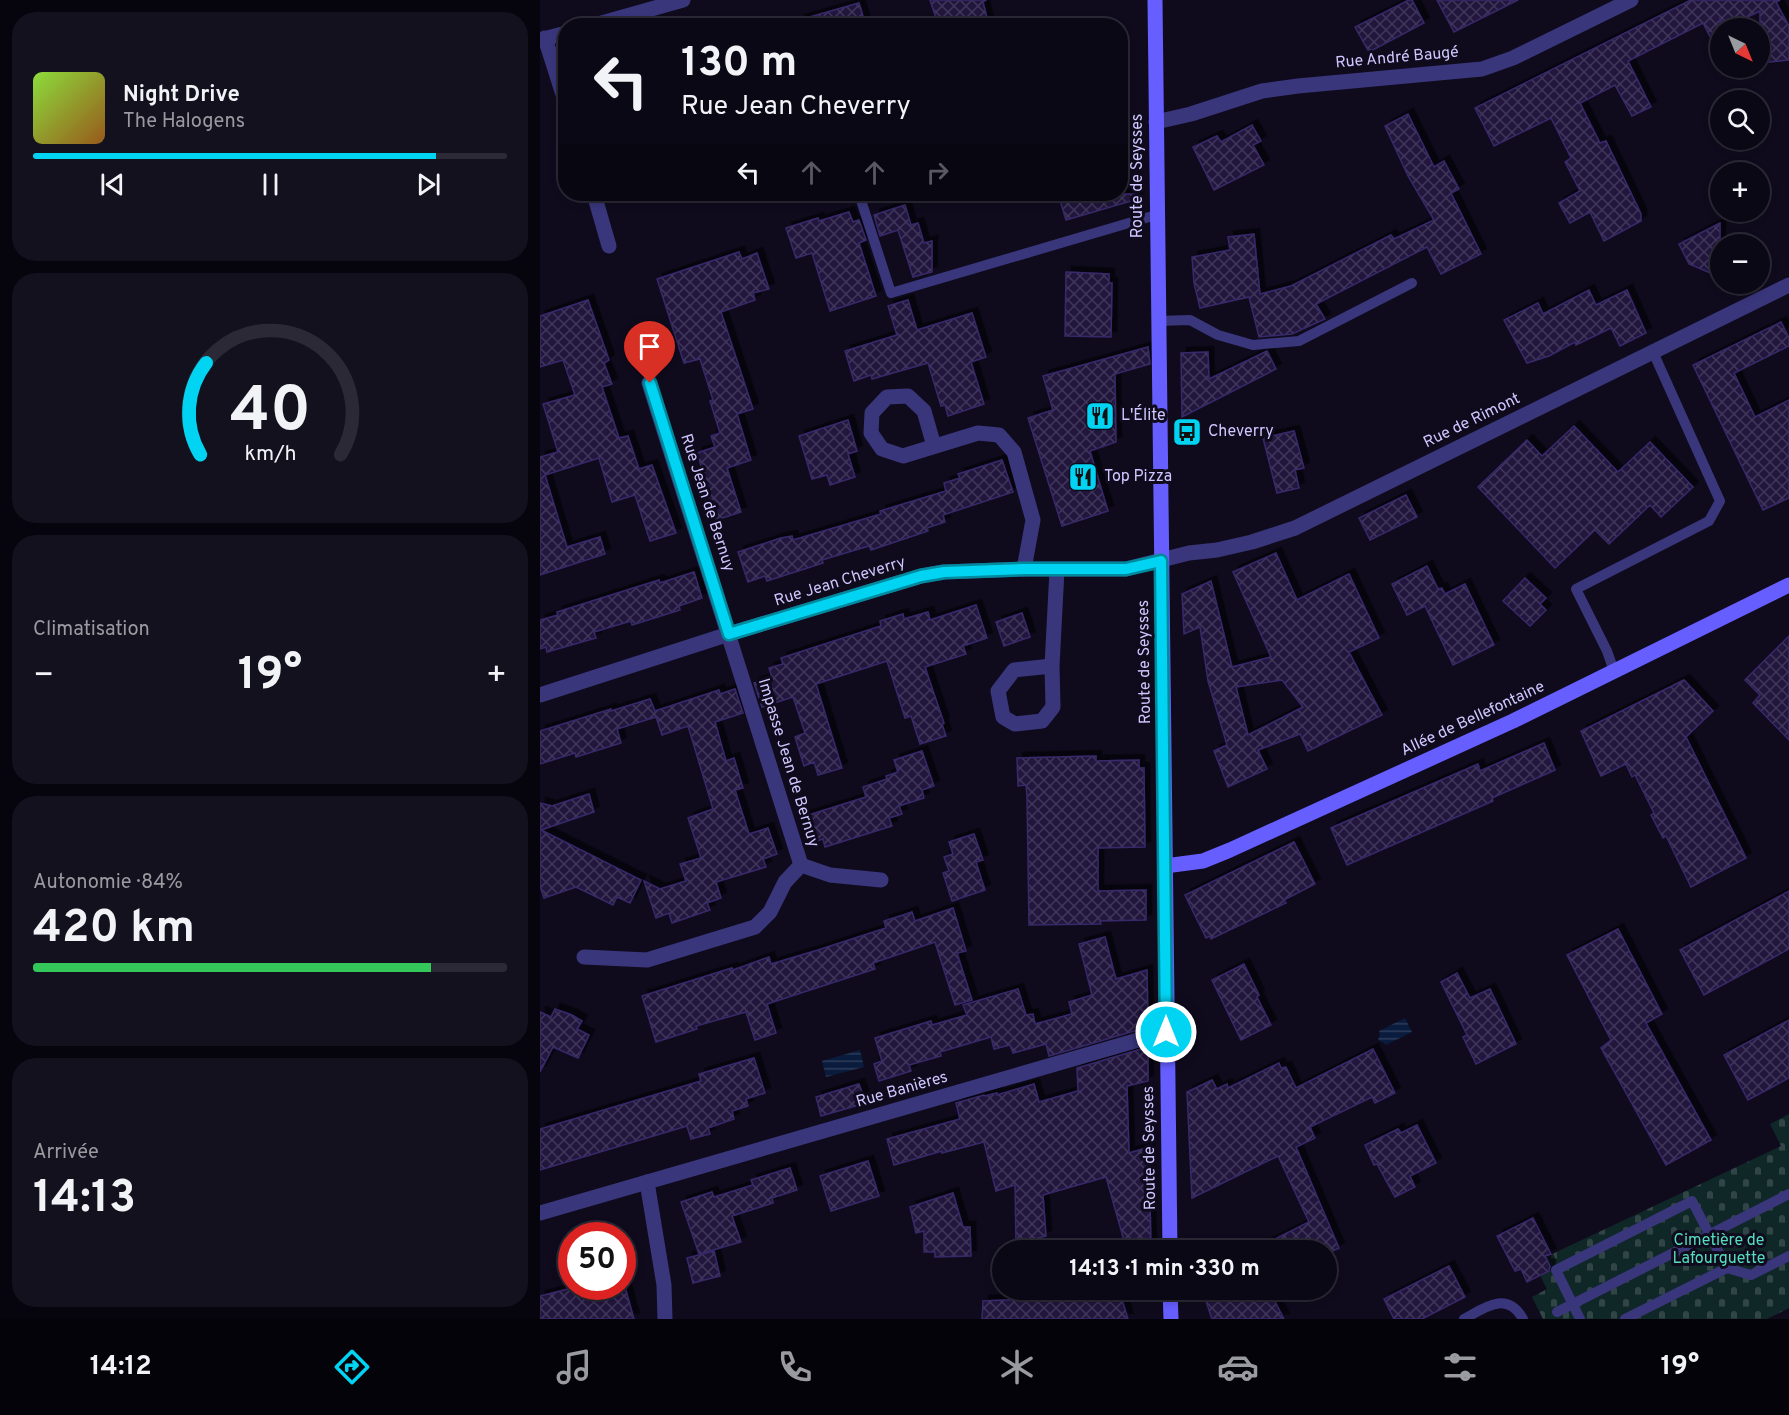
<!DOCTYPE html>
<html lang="fr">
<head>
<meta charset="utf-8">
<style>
	:root { --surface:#0b0816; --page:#14111f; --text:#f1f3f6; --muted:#9a9aa1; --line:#2b2935; --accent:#00d4f2 }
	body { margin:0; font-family:Overpass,sans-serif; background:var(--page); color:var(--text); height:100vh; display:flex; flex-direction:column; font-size:22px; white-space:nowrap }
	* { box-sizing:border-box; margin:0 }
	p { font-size:20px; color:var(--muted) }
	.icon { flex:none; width:33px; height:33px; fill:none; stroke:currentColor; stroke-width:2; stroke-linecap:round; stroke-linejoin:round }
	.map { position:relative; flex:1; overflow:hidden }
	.details { display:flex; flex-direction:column; gap:12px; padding:12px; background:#06040c; width:540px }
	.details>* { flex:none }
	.banner { position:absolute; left:18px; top:18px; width:570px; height:183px; border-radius:24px; box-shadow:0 3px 9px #0003,0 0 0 2px var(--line); background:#0b0816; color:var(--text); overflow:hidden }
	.needle { width:39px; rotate:137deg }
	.controls { position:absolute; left:1170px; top:18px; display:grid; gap:12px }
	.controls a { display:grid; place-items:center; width:60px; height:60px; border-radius:50%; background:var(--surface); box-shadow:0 3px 9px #0003,0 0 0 2px var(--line); font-size:30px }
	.speed { position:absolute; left:18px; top:1222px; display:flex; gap:12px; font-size:30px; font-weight:700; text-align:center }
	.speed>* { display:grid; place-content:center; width:78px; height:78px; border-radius:50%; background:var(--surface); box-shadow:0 3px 9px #0003,0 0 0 2px var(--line); line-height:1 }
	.speed .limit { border:9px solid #d22; background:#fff; color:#111 }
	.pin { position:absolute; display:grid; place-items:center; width:51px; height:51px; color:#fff; margin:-62px -26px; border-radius:50% 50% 50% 0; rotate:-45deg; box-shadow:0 0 6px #0007 }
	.pin .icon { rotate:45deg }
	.me { position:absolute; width:66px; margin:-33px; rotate:0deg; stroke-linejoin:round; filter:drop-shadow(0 0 4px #0008) }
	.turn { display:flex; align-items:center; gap:21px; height:126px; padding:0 24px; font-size:27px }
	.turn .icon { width:78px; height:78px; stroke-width:2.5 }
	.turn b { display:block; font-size:42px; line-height:51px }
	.lanes { display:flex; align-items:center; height:57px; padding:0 24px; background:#0003; justify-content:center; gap:30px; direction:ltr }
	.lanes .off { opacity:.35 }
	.big { font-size:45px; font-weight:700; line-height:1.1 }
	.details .tile { flex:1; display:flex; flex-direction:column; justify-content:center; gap:9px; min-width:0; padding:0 21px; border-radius:24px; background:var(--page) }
	.details .dial { align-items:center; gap:0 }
	.dial svg { height:156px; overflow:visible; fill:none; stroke:var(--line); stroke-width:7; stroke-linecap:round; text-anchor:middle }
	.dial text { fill:var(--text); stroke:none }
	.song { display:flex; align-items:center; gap:18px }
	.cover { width:72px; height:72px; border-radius:9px; background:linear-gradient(135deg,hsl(90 70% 55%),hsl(30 70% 35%)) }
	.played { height:6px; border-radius:3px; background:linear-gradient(90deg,var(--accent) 85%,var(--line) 85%) }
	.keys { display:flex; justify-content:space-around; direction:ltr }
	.heat { display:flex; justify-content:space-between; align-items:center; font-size:33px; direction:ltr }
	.charge { height:9px; border-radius:4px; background:linear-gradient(90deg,#34c759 84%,var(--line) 0) }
	.trip { position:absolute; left:452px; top:1240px; width:345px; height:60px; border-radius:30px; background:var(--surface); box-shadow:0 3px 9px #0003,0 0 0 2px var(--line); font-weight:700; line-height:60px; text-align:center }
	.tabs { display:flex; height:96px; justify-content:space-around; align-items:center; background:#040309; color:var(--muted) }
	.tabs .icon { width:42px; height:42px }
	.tabs .active { color:var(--accent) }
	.tabs b { font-size:27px; color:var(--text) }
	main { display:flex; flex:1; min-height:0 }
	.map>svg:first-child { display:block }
</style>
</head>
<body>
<main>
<section class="details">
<div class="tile">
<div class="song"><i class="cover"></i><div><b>Night Drive</b><p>The Halogens</p></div></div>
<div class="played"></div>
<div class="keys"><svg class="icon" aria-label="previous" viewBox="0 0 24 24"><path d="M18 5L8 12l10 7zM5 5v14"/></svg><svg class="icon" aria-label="pause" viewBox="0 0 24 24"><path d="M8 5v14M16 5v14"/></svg><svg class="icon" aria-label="next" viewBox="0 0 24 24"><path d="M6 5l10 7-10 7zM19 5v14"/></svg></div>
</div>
<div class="tile dial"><svg viewBox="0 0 100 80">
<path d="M14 69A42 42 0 1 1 86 69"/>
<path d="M14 69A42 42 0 0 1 17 22" stroke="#00d4f2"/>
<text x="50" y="56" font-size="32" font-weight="700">40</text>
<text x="50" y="72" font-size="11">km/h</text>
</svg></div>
<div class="tile"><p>Climatisation</p>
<div class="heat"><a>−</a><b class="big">19°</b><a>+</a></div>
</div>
<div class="tile"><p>Autonomie · 84%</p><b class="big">420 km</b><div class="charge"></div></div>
<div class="tile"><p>Arrivée</p><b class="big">14:13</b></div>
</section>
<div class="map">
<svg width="1249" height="1319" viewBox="0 0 1249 1319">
	<defs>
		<pattern id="cemetery-stones" width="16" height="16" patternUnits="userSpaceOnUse" patternTransform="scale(1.5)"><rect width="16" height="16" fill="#0f2727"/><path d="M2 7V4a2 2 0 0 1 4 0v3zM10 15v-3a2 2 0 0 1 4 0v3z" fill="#314547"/></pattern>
		<pattern id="water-rules" width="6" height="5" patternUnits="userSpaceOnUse" patternTransform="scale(1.5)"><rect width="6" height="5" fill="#0a1c3d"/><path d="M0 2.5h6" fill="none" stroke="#2d3c5a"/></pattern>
		<pattern id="building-cross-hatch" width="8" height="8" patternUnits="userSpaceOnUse" patternTransform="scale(1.5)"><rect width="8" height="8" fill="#20173e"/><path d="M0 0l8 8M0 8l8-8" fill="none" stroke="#3f375b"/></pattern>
		<filter id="shadow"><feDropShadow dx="5.5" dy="-5.5" stdDeviation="0" flood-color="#0009"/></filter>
	</defs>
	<rect width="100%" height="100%" fill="#0f0b1d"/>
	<polygon fill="url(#cemetery-stones)" points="1249,1114 1249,1308 1227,1319 1003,1319 992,1297 1007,1289 1000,1275 1012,1270 1006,1257 1241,1146 1230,1124"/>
	<g fill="url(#water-rules)">
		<polygon points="865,1018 872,1032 846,1045 844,1043 838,1040 840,1034 839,1031"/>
		<polygon points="320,1050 324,1067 286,1077 282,1061"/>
	</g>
	<g fill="url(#building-cross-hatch)" stroke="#38296a" stroke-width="1.5" fill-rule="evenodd" filter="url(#shadow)">
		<polygon points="390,0 446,0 443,2 449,26 406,26 404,18 397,21"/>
		<polygon points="869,0 872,0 884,23 829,52 815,27"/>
		<polygon points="897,0 978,0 914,32"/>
		<polygon points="1151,0 1240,0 1236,2 1249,26 1249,60 1220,63 1220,11 1185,28 1180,19 1180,56 1163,23 1088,61 1111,107 1092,116 1075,85 1040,103 1060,143 1066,141 1101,214 1101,221 1064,241 1050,212 1030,223 1019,203 1040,191 1025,162 1031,158 1011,118 954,146 935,108"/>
		<polygon points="319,3 326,26 260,26 259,20"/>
		<polygon points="868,114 894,167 904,161 919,189 911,193 941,254 901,274 887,247 776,304 785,319 752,334 719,337 709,297 660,308 654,283 652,257 690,250 688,237 714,234 720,294 751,286 851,235 854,239 894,220 868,176 845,126"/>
		<polygon points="712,125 721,141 713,145 724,165 674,190 653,147 677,136 681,142"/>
		<polygon points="518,194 597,194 598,199 526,220"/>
		<polygon points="365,205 371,225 378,223 384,243 392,241 392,272 373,277 358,230 340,236 334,215"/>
		<polygon points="309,212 313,222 319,220 326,240 319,243 336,296 290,311 272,253 256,258 246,228 278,218 279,221"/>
		<polygon points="1180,223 1180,277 1149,264 1139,244"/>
		<polygon points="199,252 202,259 217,253 229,289 213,293 215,300 181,312 213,409 197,414 211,460 187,468 201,512 176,520 171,507 168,508 161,487 167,485 157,453 175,447 171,436 180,433 170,401 173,400 160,359 144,363 117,279"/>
		<polygon points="526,272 569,274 569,283 572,283 571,337 525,336"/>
		<polygon points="1049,290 1056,305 1087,290 1106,333 1080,346 1071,328 1036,345 1035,342 1009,356 987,363 964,320 998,303 1003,314"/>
		<polygon points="48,300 69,360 64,363 72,384 62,387 79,438 88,436 99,469 112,465 136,533 110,541 95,495 72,502 59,458 5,475 27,547 60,537 65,554 0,575 0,457 18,452 3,404 35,395 23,360 0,367 0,316"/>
		<polygon points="368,300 377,330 432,313 446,357 431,362 444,404 408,416 405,405 401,406 388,363 332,379 331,375 314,381 305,351 357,335 348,306"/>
		<polygon points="1241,322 1249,338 1249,346 1194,373 1215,417 1249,400 1249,498 1223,510 1153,365"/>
		<polygon points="608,347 610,364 575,374 576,442 550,451 568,511 522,526 488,418 513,410 503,376"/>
		<polygon points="727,351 736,369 642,417 641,353 668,352 669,379"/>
		<polygon points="308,420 317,451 308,454 315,477 290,485 287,475 272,479 259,436"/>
		<polygon points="1034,426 1078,472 1110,442 1153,487 1121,517 1110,505 1069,544 1055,530 1015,568 938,487 987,440 1002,456"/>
		<polygon points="754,431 764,468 755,470 759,488 737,493 723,438"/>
		<polygon points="462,460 473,492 403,515 405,522 387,528 388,531 331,550 329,546 282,560 283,563 227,581 225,576 208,582 198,552 241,538 252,536 253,540 341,514 340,511 406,491 404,483 420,478 418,474"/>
		<polygon points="866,495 877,517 830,540 819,518"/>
		<path d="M 736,553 L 757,600 L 809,574 L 839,638 L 809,652 L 842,715 L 768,751 L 760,734 L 718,750 L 727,769 L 688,787 L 674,751 L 687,745 L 668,681 L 660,627 L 644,634 L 642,594 L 671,581 L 692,667 L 731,657 L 693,572 ZM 742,680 L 763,707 L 708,735 L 696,687 Z"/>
		<polygon points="887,566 898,589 902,588 905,594 925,584 954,645 913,665 885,606 867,615 852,584"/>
		<polygon points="154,572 162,598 139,606 140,610 92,625 91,621 54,632 56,638 7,652 6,647 0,649 0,620 18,615 17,612 119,580 120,583"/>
		<polygon points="985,578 1006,598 1000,604 1006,610 990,626 963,601"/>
		<polygon points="436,605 447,638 423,646 426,654 385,667 404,723 402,724 406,736 380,744 371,716 365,718 347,661 276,684 302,768 278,775 274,762 264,766 255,737 265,733 253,697 222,707 214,683 232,677 229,668 243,664 241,658 341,626 340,621 363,614 364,619 388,612 390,620"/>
		<polygon points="482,613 490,637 464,646 456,622"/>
		<polygon points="1249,636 1249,740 1213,703 1220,695 1205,680"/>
		<polygon points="1144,680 1173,711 1146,737 1206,858 1151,887 1126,836 1123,838 1111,815 1114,813 1095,775 1092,777 1086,764 1061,776 1041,731"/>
		<polygon points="195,689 203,713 175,722 186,761 194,758 203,788 195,790 209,834 228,828 237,854 223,859 226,867 176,882 181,898 167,903 170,910 132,923 129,913 116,918 104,881 120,889 146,881 140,864 161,858 148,818 173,809 148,726 122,735 116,717 77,729 81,743 36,757 35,753 0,764 0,731 71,709 71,711 110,699 115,711 179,690 180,694"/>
		<polygon points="1004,743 1015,770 952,798 953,801 807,865 791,828 938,764 940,771"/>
		<polygon points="382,751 394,786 382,790 384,798 359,806 362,814 349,818 352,826 285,847 283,839 270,843 262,817 326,797 323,787 347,779 346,776 358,772 354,760"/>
		<polygon points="556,756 556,761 599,760 599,768 604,768 605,847 558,848 558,891 606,890 606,920 560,921 561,924 489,925 487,796 486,785 478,786 477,758"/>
		<polygon points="49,794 54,812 1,830 101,880 90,903 77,897 73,905 36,887 4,898 0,886 0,803 12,806"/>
		<polygon points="434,834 443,860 436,862 445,890 412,901 403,873 409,871 404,857 413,854 409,842"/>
		<polygon points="754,842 775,884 744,900 746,903 671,939 670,936 666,938 645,895"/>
		<polygon points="1249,891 1249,949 1164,995 1140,950"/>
		<polygon points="413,908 426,951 417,953 432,1000 415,1005 395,942 333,963 335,969 227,1004 236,1033 215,1040 206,1012 156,1026 157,1029 116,1042 102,996 192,968 193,970 229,957 231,964 278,950 346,928 344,921 360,916 372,912 375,921"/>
		<polygon points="1078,929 1122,1014 1106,1023 1171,1140 1126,1165 1061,1048 1071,1040 1027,955"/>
		<polygon points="565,937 576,979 607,970 608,1027 509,1056 506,1044 473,1053 470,1045 454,1049 451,1037 400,1052 401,1056 369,1065 371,1071 339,1081 334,1064 342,1061 335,1038 391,1021 392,1025 427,1015 423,1005 478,989 486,1015 493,1014 495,1024 532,1014 529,1002 552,995 539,944"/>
		<polygon points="704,964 719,995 717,997 731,1025 701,1040 672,980"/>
		<polygon points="917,973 930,998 950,989 976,1044 936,1064 923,1037 927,1035 901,982"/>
		<polygon points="15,1009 32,1015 42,1021 37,1029 49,1035 38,1058 13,1047 0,1072 0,1012 11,1017"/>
		<polygon points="1249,1020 1249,1078 1208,1100 1184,1055"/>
		<polygon points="608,1047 608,1081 587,1086 589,1153 609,1147 611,1251 587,1251 566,1177 503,1195 506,1236 494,1239 498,1251 479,1251 476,1244 475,1185 456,1191 444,1142 402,1153 402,1151 354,1165 347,1139 420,1119 416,1103 444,1095 445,1096 457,1093 457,1095 494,1084 499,1102 538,1091 537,1068"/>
		<polygon points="833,1049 855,1093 835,1103 832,1097 770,1127 775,1138 756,1147 799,1248 786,1254 786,1251 782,1251 779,1244 766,1251 711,1251 769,1222 738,1156 652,1198 647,1092 672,1080 677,1089 687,1084 688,1088 739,1063 741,1068 746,1067 756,1088"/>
		<polygon points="214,1058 225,1093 206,1099 208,1106 192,1111 194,1119 168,1128 170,1134 151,1139 147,1126 0,1170 0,1129 161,1081 159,1074"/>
		<polygon points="319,1084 326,1103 281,1116 276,1097"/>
		<polygon points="877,1125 896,1163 870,1176 875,1187 855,1197 837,1164 834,1165 825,1145 858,1129 861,1133"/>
		<polygon points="328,1161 339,1196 291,1211 280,1176"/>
		<polygon points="250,1168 257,1190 232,1198 233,1203 192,1216 201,1242 159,1254 141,1202 172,1192 174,1197 213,1185 211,1180"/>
		<polygon points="413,1193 423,1227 430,1227 431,1256 395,1257 395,1252 384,1252 384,1231 376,1233 370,1207"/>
		<polygon points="993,1218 1011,1254 1005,1256 1010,1266 1009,1271 987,1282 981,1269 975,1271 957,1236"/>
		<polygon points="174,1251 180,1276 153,1283 147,1258"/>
		<polygon points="909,1266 925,1297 882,1319 854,1319 844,1299"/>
		<polygon points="36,1287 85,1287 94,1319 0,1319 0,1296"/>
		<polygon points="487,1290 579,1290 588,1319 442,1319 443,1301 490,1299"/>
		<polygon points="662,1290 729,1290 744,1319 672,1319"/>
	</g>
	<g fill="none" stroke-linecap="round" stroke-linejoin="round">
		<g stroke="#3a367c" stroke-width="10">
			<polyline points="319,194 351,293 616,215"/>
			<polyline points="223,198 236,194"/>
			<polyline points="617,321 650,320 678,335 713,345 759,341 872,283"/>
			<polyline points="1074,671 1067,651 1036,589 1169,521 1180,501 1113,352"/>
			<polyline points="1187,1268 1211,1275 1249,1256"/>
			<polyline points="1017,1312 1249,1194"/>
			<path d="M 924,1319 C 944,1308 967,1290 983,1319"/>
			<polyline points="1040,1319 1016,1270 1152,1201 1187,1268 1085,1319"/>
		</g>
		<g stroke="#3a367c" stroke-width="15">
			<polyline points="51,26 143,0"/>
			<polyline points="5,38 26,104"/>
			<polyline points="0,40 26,33"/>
			<polyline points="616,122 651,114 722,91 758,86 942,69 973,58 1091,0"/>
			<polyline points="54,194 69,246"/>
			<polyline points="394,446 384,411 368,396 347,397 332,413 331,433 342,449 363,456 438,433 459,435 474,452 493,520 484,569"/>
			<polyline points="512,666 474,670 458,691 463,717 475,724 502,721 513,707 512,666 517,570"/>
			<polyline points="0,695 189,634 381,576 404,572 484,569 586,569 649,553 677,550 712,542 755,528 1249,285"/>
			<polyline points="261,865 290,875 341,880"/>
			<polyline points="44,957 107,960 215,927 230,912 245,882 261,865 109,383"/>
			<polyline points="107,1182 124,1285 125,1319"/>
			<polyline points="0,1213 626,1032"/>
		</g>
		<g stroke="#665eff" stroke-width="15">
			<polyline points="615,0 630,1251"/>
			<polyline points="625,866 663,861 690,850 973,721 1249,585"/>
			<polyline points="630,1290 631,1319"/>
		</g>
	</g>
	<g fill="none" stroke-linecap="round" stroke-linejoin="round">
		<g stroke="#008a9d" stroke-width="15">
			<polyline id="route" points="110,383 189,634 381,576 404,572 484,569 586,569 621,561 626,1032"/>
		</g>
		<use href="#route" stroke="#00d4f2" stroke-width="10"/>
	</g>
	<defs>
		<g id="restaurant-square" transform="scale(1.5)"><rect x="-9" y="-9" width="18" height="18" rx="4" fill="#00d4f2" stroke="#0f0b1d"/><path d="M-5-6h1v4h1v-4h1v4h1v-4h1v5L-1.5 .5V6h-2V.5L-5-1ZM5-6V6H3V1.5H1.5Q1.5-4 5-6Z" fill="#111"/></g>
		<g id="bus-square" transform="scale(1.5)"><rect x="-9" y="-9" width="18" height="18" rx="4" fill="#00d4f2" stroke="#0f0b1d"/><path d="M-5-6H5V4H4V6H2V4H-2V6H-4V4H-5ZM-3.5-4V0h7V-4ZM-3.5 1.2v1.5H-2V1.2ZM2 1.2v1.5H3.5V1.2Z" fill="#111"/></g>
	</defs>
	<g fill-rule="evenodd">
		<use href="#restaurant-square" x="560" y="416"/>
		<use href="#bus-square" x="647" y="432"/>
		<use href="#restaurant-square" x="543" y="477"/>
	</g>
	<g text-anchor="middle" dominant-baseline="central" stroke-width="6" stroke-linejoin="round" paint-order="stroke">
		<g font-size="16" fill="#cfc7ff" stroke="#0f0b1d">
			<text transform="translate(857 58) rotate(-5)">Rue André Baugé</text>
			<text transform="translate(598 176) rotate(-90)">Route de Seysses</text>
			<text transform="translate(932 421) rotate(-26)">Rue de Rimont</text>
			<text transform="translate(167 503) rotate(72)">Rue Jean de Bernuy</text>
			<text transform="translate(300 582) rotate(-17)">Rue Jean Cheverry</text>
			<text transform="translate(605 662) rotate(-91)">Route de Seysses</text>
			<text transform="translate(933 719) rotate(-25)">Allée de Bellefontaine</text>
			<text transform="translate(248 763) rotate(73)">Impasse Jean de Bernuy</text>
			<text transform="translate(362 1090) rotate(-16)">Rue Banières</text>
			<text transform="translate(610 1148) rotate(-91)">Route de Seysses</text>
		</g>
		<g font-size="16" fill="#cfc7ff" stroke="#0f0b1d" text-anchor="start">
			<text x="581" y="416">L'Élite</text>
			<text x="668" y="432">Cheverry</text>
			<text x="564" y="477">Top Pizza</text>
		</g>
		<g font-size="16" fill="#54debf" stroke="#0f0b1d">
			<text x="1179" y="1241">Cimetière de<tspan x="1179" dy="18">Lafourguette</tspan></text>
		</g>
	</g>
</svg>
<div class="controls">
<a><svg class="needle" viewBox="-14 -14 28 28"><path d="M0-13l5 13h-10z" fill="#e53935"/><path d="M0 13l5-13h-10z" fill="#9a9aa1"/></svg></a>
<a><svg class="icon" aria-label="search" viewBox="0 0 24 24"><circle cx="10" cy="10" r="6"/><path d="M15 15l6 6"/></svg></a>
<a>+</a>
<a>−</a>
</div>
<div class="speed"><div class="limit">50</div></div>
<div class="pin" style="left:110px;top:383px;background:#d93025"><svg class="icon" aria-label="arrive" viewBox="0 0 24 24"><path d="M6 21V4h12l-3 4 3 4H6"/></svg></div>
<svg class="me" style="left:626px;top:1032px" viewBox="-20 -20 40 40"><circle r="17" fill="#00d4f2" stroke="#fff" stroke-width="3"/><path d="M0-11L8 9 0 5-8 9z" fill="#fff"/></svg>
<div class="trip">14:13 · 1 min · 330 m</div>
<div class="banner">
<div class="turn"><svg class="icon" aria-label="left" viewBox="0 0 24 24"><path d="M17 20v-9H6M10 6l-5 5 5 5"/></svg><div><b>130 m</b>Rue Jean Cheverry</div></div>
<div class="lanes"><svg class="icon" aria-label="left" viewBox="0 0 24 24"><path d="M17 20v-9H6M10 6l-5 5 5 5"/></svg><svg class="icon off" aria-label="ahead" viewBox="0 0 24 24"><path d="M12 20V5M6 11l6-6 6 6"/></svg><svg class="icon off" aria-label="ahead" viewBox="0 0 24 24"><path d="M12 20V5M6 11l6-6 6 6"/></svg><svg class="icon off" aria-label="right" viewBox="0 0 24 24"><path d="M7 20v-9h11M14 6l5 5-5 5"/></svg></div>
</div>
</div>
</main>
<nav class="tabs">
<b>14:12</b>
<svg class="icon active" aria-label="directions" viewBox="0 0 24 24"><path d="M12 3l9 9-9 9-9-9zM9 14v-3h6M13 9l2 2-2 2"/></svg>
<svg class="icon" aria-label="music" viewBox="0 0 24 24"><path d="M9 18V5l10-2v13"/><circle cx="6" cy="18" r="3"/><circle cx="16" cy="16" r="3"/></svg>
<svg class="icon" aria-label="phone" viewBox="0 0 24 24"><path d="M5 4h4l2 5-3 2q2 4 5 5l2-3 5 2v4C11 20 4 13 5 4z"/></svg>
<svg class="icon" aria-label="climate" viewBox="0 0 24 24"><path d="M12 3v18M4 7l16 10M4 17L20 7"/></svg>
<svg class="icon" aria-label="car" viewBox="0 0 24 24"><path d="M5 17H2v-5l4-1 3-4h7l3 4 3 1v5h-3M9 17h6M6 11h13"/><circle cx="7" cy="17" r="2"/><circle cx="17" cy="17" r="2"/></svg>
<svg class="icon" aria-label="filters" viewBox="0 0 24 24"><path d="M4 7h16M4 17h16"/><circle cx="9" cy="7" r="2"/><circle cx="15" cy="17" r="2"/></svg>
<b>19°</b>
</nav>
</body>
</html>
